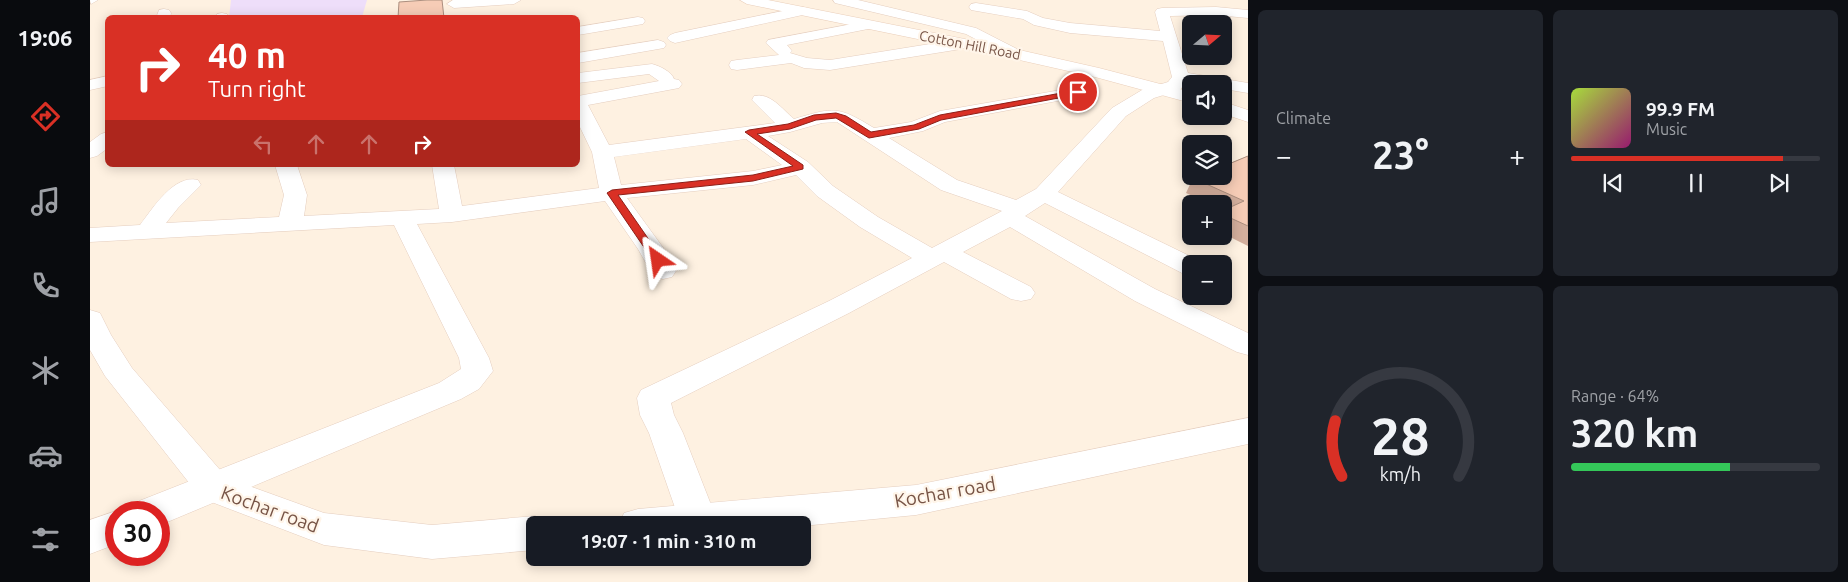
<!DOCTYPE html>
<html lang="en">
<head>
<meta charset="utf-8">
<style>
	:root { --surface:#171b24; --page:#20242c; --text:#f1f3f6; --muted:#9ea1a6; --line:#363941; --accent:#d93025 }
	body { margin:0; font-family:Ubuntu,sans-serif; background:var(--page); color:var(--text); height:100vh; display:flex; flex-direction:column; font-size:19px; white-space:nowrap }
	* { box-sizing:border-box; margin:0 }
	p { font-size:16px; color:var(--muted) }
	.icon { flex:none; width:28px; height:28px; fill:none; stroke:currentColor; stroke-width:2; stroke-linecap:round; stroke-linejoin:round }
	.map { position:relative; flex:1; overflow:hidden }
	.side { display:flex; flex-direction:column; gap:10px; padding:10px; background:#0d0f14; width:600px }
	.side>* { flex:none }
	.banner { position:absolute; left:15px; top:15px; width:475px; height:152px; border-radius:8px; box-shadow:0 2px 12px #0003; background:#d93025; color:#fff; overflow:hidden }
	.needle { width:32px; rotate:71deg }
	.buttons { position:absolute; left:1092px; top:15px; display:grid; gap:10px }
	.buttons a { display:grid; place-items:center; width:50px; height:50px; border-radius:8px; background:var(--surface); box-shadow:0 2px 12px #0003; font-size:25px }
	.speed { position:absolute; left:15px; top:501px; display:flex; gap:10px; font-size:25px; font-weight:700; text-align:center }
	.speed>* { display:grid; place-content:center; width:65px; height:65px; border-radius:50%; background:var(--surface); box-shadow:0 2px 12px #0003; line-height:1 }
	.speed .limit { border:8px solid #d22; background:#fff; color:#111 }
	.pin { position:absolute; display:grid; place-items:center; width:42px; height:42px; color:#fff; margin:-21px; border:2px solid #fff; border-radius:50%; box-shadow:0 1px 5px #0007 }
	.me { position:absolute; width:55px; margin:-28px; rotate:328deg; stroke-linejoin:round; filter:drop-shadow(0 0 4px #0008) }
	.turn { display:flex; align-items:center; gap:18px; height:105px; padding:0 20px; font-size:22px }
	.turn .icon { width:65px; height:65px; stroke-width:2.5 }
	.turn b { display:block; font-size:35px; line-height:42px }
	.lanes { display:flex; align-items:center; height:48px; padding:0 20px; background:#0003; justify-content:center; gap:25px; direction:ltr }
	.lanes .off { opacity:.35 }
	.big { font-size:38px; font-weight:600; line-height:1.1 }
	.side .card { flex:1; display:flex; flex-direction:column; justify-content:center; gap:8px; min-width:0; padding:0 18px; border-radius:8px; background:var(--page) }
	.side .dial { align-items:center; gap:0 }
	.dial svg { height:130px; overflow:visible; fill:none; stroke:var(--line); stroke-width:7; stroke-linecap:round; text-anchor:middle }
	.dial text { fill:var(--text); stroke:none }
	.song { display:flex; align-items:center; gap:15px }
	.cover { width:60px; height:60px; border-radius:8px; background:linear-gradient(135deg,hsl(80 70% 55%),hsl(320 70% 35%)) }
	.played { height:5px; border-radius:2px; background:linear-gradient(90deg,var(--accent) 85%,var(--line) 85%) }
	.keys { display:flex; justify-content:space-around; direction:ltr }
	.heat { display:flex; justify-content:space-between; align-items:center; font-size:28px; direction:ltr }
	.charge { height:8px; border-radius:4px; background:linear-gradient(90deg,#34c759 64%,var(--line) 0) }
	.side .tiles { flex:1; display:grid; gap:10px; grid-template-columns:repeat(2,1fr) }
	.trip { position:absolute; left:436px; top:516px; width:285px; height:50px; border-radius:8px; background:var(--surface); box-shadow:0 2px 12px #0003; font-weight:600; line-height:50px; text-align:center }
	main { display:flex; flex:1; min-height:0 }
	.tab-bar { display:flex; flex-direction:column; width:90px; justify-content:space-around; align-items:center; background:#090b0e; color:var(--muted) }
	.tab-bar .icon { width:35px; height:35px }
	.tab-bar .selected { color:var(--accent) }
	.tab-bar b { font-size:22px; color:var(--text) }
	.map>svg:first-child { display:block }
</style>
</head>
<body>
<main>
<nav class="tab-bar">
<b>19:06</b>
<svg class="icon selected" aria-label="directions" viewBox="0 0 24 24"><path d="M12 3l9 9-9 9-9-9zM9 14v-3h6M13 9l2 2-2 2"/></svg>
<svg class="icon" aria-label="music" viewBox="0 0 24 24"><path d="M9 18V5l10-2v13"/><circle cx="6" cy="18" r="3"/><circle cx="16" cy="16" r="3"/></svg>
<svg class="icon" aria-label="phone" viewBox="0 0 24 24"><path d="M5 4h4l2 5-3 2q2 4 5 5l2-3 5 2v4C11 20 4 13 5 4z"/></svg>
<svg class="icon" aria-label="climate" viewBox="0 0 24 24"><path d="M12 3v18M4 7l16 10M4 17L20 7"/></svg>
<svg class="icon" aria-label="car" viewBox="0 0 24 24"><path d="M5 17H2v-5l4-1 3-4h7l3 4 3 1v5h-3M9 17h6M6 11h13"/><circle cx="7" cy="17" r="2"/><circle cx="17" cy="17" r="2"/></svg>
<svg class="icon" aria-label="filters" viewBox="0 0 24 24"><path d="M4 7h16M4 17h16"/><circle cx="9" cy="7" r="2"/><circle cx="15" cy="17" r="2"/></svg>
</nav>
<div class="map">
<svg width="1158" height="582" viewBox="0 0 1158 582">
	<rect width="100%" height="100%" fill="#fef1e1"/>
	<polygon fill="#eedefa" points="141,0 277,0 272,17 139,18"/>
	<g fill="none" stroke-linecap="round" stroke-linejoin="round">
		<g stroke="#e5cebf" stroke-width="1">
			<g id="minor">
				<polygon points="0,0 8,0 1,4"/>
				<polygon points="363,0 431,0 424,4 364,8 357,4"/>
				<polygon points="743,0 768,0 886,28 931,51 933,54 931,57 919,57 876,34 745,3"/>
				<path d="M 886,3 L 937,11 L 953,18 L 980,23 L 1070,31 L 1065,12 L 1067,9 L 1072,8 L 1126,7 L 1158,10 L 1158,18 L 1126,15 L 1080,16 L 1098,73 L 1158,83 L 1158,93 L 1134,89 L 1134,84 L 1095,83 L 1090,90 L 1064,98 L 1036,116 L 968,192 L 1110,261 L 1112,264 L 1101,264 L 1101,275 L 1092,273 L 955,203 L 935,216 L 1065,289 L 1158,333 L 1158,355 L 1147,352 L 1045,301 L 920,227 L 873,252 L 941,287 L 945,293 L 941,299 L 931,301 L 921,299 L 854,262 L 759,313 L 581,403 L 584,415 L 593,433 L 627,520 L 625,525 L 591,525 L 559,433 L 550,415 L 547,398 L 551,390 L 739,301 L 822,258 L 770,227 L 727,196 L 706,175 L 663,185 L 537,198 L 574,249 L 586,271 L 582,277 L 573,279 L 564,277 L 548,249 L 515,201 L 362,222 L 327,224 L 399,358 L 403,371 L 389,389 L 371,399 L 75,523 L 69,525 L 69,512 L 43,512 L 49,501 L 349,383 L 371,369 L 369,358 L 304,225 L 0,242 L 0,228 L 50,225 C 63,208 84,174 108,180 L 111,185 L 88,208 L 76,223 L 189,217 L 194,195 L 185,165 L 207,165 L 217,195 L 214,216 L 349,209 L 342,165 L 364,165 L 372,206 L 509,188 L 502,152 L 488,123 L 488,96 L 569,81 L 559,74 L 488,83 L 488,73 L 562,64 C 570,66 582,72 584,79 L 589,80 L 592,84 L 589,88 L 498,105 L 519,145 L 685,123 L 662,100 L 664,96 C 680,92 692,109 704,119 C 744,107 748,106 784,128 L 821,122 L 850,111 L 988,87 L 994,88 L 997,92 L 994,96 L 855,122 L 833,131 L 799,138 L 867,180 L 926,200 L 946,189 L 1022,108 L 1052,90 L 1078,82 L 1082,77 L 1073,41 L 980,33 L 944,25 L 933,19 L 881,10 L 879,7 L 881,4 ZM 747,122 L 851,190 L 912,211 L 842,248 L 788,217 L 743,186 L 718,162 L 678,136 L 700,132 L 732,123 ZM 656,139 L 692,165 L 663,171 L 531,185 L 524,157 Z"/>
				<polygon points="712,7 717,8 719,11 717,14 585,43 580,41 577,38 580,35 585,33"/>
				<polygon points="74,9 79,10 81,13 80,18 66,18 69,10"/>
				<polygon points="132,13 137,14 139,18 125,18 127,14"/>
				<polygon points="548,17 553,18 555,21 553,24 488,35 488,27"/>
				<polygon points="778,21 783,22 785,25 783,28 697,45 702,51 700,53 717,58 740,60 871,39 877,41 879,44 877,47 871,49 740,70 714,68 701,63 647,70 641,69 639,65 641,61 647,60 689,55 676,43 678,40"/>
				<polygon points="568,40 574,42 576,45 574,48 488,63 488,53"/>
				<polygon points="18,76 18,86 0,90 0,80"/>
				<polygon points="18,132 18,148 7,156 0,158 0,142 11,134"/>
				<polygon points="26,511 31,512 26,512 26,544 0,554 0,520"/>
			</g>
		</g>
		<g stroke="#e5cebf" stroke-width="1">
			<g id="tertiary">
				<polygon points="0,310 10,313 21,335 42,368 137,478 234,513 342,525 445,516 459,521 461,525 445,525 445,550 342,559 234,545 111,498 15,376 0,350"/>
				<polygon points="1158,418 1158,444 826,515 712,526 529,525 534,513 548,509 826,485"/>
			</g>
		</g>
		<g stroke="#eacfbb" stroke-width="1">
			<g id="secondary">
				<polygon points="650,0 678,0 925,49 1009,68 1101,92 1101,103 1005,77 925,59 657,4"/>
				<polygon points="1134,102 1158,110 1158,122 1134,114"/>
			</g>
		</g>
		<use href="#minor" fill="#fff" fill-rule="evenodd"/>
		<use href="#tertiary" fill="#fff" fill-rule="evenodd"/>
		<use href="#secondary" fill="#fff" fill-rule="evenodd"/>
	</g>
	<polygon fill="#d4af9d" points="1158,156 1158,246 1134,234 1134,204 1120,204 1096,193 1103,178"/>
	<g fill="#f6ccb6" stroke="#ac8f7f">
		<polygon points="337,0 352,0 354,18 308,18 309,2"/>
		<polygon points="1158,156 1158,226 1134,215 1134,210 1154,201 1103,178 1108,176 1134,176 1134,166"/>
	</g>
	<polygon fill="#d93025" stroke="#8d1f18" points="988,90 990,91 990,94 851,120 829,129 779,138 746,118 726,120 700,129 667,134 713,165 713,169 663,181 528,195 573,260 568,263 564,262 517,193 522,190 663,175 703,166 655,132 659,130 698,124 724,115 746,113 756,116 781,132 824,125 850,115"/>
	<g text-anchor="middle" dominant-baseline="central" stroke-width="4.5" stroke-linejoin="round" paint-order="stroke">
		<g font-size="14" fill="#775446" stroke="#fff5e9">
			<text transform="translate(880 45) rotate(11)">Cotton Hill Road</text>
		</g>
		<g font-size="19" fill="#775446" stroke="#fff5e9">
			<text transform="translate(855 492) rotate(-10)">Kochar road</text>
			<text transform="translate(180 509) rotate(20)">Kochar road</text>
		</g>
	</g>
</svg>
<div class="buttons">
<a><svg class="needle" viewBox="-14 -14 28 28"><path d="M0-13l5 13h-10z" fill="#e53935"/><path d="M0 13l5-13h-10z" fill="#9ea1a6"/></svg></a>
<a><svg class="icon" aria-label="sound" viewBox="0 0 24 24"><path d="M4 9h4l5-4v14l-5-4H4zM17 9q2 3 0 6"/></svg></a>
<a><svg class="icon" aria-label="layers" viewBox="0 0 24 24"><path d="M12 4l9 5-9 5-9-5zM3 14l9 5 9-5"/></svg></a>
<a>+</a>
<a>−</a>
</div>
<div class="speed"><div class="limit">30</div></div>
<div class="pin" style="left:988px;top:92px;background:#d93025"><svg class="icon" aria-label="arrive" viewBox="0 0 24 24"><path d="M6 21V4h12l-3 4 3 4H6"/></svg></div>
<svg class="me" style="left:568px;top:260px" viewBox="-20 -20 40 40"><path d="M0-17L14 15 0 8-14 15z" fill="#d93025" stroke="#fff" stroke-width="4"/></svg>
<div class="trip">19:07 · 1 min · 310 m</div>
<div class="banner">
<div class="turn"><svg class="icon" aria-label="right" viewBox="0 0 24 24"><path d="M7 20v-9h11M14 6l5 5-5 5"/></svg><div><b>40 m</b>Turn right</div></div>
<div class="lanes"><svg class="icon off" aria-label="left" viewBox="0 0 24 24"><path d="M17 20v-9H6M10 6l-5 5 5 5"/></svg><svg class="icon off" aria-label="ahead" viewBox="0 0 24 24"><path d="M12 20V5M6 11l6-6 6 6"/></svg><svg class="icon off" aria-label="ahead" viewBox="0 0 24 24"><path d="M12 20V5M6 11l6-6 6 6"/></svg><svg class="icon" aria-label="right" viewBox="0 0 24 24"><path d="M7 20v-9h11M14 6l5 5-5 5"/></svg></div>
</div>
</div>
<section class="side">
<div class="tiles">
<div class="card"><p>Climate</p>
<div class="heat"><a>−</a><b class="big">23°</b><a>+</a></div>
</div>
<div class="card">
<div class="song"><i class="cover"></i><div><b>99.9 FM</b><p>Music</p></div></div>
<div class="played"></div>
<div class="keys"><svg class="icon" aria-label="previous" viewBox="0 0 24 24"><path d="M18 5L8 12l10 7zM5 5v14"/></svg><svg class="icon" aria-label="pause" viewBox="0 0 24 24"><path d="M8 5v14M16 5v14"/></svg><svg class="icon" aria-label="next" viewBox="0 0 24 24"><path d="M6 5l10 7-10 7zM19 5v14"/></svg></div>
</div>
<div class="card dial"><svg viewBox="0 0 100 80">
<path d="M14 69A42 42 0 1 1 86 69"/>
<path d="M14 69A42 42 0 0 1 10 35" stroke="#d93025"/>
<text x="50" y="56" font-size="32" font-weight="700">28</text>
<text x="50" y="72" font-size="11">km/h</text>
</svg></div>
<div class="card"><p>Range · 64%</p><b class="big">320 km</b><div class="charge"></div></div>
</div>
</section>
</main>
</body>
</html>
